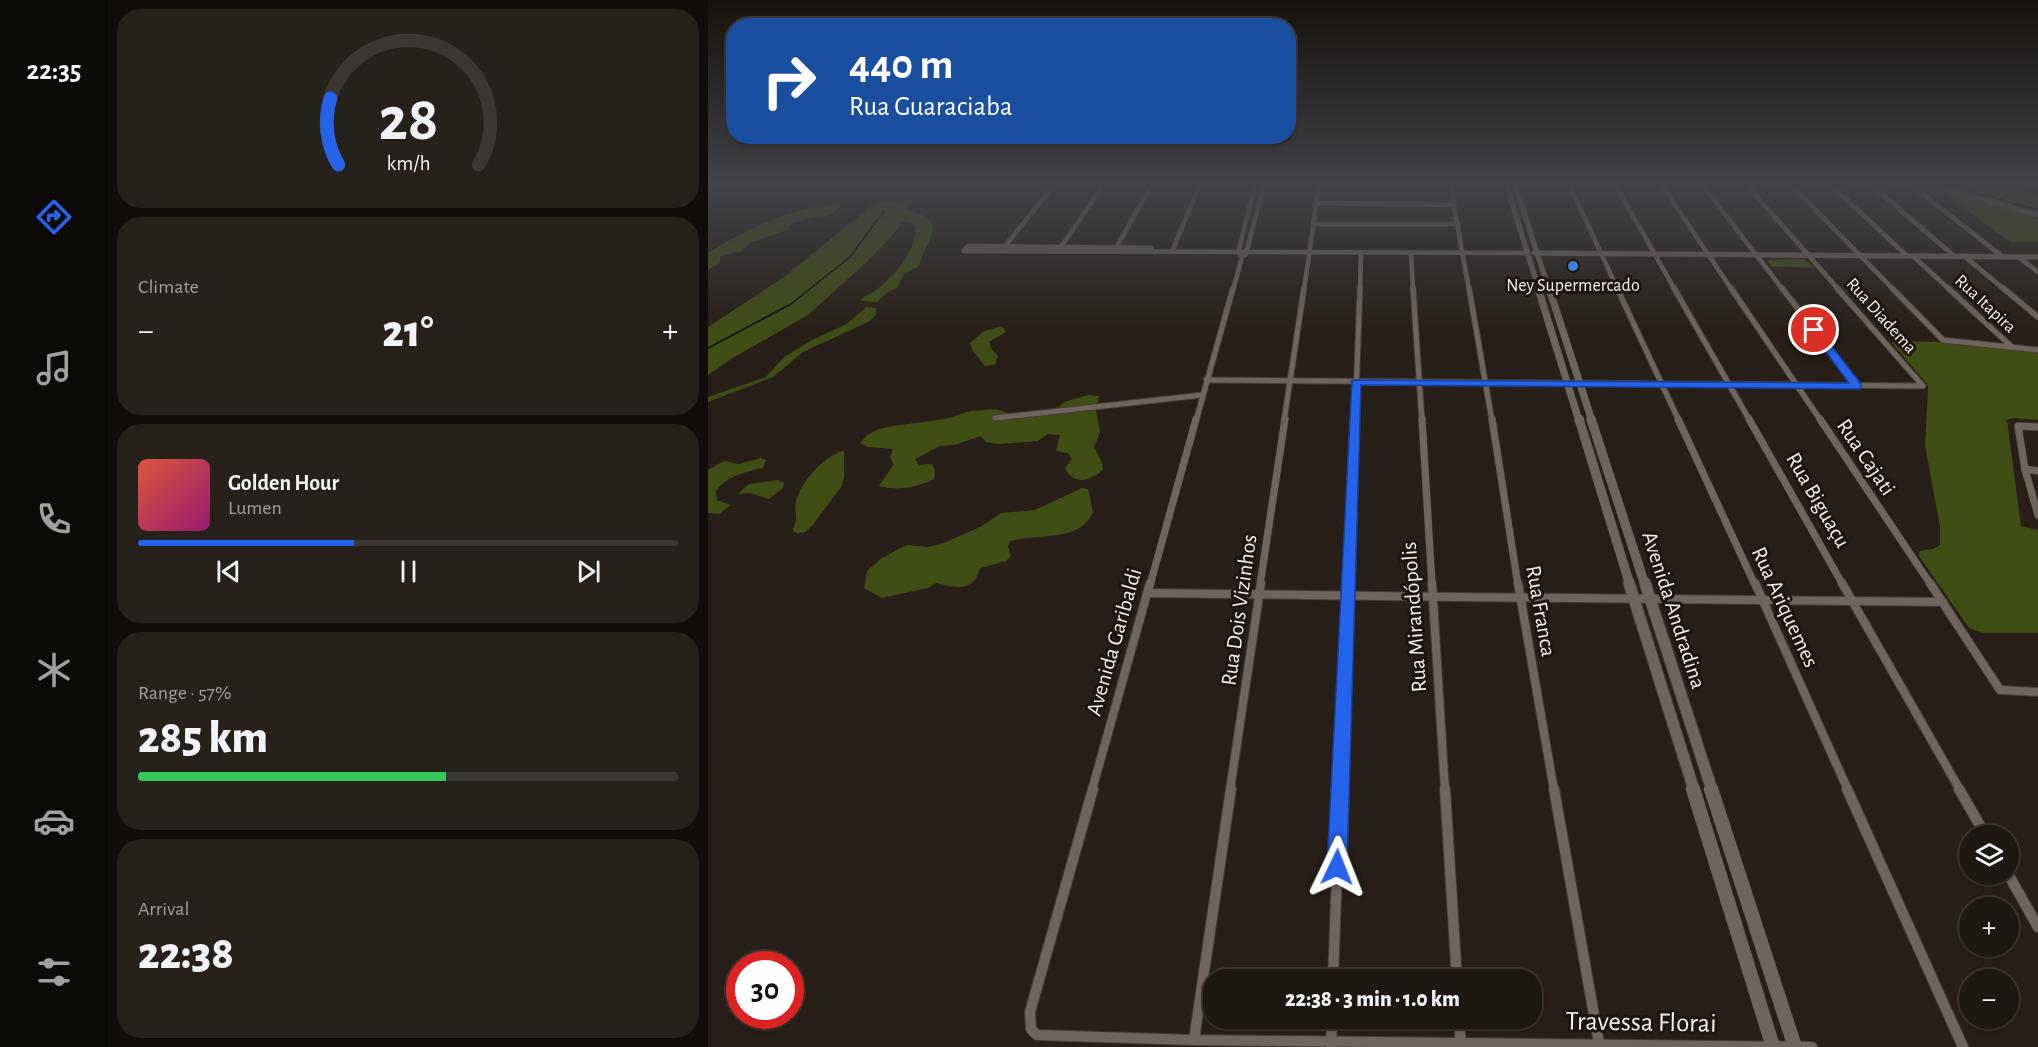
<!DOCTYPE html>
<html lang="en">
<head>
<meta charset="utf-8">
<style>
	:root { --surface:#1e1812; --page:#26211b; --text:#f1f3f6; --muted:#a1a09f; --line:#3c3732; --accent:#2563eb }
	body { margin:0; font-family:"Alegreya Sans",sans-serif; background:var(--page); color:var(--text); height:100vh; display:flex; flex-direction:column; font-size:22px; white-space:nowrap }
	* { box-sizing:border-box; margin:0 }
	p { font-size:20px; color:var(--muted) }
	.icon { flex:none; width:33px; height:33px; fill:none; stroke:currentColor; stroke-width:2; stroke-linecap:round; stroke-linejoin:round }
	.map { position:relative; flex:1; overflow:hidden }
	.details { display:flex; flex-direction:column; gap:9px; padding:9px; background:#100d0a; width:600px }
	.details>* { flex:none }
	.hud { position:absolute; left:18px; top:18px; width:570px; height:126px; border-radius:24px; box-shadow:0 2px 4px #0004,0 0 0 2px var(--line); background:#1a4fa0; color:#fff; overflow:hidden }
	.controls { position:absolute; left:1251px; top:825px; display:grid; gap:12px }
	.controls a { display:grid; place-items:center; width:60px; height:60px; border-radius:50%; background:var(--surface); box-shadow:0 2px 4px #0004,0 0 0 2px var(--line); font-size:30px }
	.speed { position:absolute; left:18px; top:951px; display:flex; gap:12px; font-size:30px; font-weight:700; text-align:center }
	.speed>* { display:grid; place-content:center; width:78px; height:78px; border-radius:50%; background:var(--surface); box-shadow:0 2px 4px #0004,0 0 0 2px var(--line); line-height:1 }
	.speed .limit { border:9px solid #d22; background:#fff; color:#111 }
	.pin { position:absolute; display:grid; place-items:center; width:51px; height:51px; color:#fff; margin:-26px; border:3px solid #fff; border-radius:50%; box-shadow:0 2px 6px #0007 }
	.me { position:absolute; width:66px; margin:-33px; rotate:2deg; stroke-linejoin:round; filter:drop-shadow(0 0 4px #0008) }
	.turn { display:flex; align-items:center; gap:21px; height:126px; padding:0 24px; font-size:27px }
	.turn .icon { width:78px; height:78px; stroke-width:2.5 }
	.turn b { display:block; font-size:42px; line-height:51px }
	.big { font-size:45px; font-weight:800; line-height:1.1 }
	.details .card { flex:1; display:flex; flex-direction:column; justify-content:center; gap:9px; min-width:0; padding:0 21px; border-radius:24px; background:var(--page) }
	.details .dial { align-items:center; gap:0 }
	.dial svg { height:156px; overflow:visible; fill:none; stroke:var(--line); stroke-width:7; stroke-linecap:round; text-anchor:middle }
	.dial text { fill:var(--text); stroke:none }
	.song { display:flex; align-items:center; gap:18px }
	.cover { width:72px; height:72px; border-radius:9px; background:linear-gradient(135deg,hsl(10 70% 55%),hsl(320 70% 35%)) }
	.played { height:6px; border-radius:3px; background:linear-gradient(90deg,var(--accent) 40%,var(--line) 40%) }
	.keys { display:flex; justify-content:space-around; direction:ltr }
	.heat { display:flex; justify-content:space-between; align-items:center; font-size:33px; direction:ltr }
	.charge { height:9px; border-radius:4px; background:linear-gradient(90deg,#34c759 57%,var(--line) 0) }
	.trip { position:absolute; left:495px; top:969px; width:339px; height:60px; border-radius:24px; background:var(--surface); box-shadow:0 2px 4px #0004,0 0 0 2px var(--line); font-weight:800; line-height:60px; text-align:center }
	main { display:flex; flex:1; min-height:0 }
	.menu { display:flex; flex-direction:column; width:108px; justify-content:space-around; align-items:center; background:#0c0a07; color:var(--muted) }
	.menu .icon { width:42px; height:42px }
	.menu .active { color:var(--accent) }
	.menu b { font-size:27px; color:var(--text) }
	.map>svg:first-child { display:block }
</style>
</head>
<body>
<main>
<nav class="menu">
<b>22:35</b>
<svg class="icon active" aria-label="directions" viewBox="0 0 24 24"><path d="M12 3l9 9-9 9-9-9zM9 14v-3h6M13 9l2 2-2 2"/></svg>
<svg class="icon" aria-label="music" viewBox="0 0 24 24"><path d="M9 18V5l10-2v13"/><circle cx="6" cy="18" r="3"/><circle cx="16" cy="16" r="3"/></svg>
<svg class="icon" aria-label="phone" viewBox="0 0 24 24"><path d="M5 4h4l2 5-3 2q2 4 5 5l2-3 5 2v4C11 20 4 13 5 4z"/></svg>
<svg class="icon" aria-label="climate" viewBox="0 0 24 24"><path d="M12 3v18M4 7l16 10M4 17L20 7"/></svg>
<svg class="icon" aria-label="car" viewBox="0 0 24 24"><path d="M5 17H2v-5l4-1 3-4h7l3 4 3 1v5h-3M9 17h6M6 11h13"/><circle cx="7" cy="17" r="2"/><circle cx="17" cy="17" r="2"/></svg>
<svg class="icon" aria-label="filters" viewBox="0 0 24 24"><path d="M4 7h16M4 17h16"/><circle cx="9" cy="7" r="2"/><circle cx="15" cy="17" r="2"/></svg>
</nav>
<section class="details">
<div class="card dial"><svg viewBox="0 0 100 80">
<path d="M14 69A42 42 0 1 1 86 69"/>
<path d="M14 69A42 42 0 0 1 10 35" stroke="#2563eb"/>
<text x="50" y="56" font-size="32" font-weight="700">28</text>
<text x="50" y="72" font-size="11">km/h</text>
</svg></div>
<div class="card"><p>Climate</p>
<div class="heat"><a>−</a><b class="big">21°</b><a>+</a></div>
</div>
<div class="card">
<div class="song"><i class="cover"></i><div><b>Golden Hour</b><p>Lumen</p></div></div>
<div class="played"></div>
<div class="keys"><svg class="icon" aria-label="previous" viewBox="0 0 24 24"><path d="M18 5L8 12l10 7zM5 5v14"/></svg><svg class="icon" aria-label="pause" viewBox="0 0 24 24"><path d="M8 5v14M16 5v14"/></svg><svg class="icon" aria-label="next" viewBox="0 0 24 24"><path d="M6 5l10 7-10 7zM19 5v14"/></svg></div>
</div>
<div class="card"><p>Range · 57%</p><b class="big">285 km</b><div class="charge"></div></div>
<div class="card"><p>Arrival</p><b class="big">22:38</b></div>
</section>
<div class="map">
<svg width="1330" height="1047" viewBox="0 0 1330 1047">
	<rect width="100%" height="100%" fill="#282018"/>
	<g fill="#404d15">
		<polygon points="1213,184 1289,184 1330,195 1330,242 1302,242 1232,190"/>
		<path d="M 203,200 L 199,210 C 245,220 216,242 211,266 L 196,274 L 189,288 L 180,292 L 169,302 L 152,301 C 156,295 161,295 167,291 C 184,278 211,249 207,226 L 202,222 L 193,221 L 190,229 L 164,257 L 100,315 L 23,359 L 0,375 L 0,327 L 76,277 L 168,202 Z"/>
		<path d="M 135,204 L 122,215 L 94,220 L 85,223 L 79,230 L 42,243 L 34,251 L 12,256 L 12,263 L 0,270 L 0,253 C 35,230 93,203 135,204 Z"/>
		<polygon points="1095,259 1108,268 1063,266 1059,260"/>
		<path d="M 158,307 L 168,308 C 169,316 165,319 158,323 L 95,352 L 65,377 L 0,402 L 0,397 L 58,377 L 76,357 L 104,340 L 139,324 Z"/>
		<polygon points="291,327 296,328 298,332 281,342 284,350 290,356 287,365 277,366 265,351 262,343 276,331"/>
		<polygon points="1185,341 1231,342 1330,352 1330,420 1305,418 1299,420 1313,526 1330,530 1330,633 1275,633 1261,628 1211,556 1211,551 1225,549 1232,545 1232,527 1217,445 1220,388 1219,384 1184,343"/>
		<path d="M 380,395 L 391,396 L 388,410 L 392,432 L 386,447 L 394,462 L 395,470 C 382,481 366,486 357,468 L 364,459 L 360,453 L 348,451 L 352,435 L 340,434 L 330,441 L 290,444 L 278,442 L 273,436 L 246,445 L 232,446 L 207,459 L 211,465 L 224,464 L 227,470 L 226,479 C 207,488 191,491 171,486 L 186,464 L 182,457 L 185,449 L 160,447 L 152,443 L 159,435 L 171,429 L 185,426 L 237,419 L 263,411 L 287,409 L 303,414 L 349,409 L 356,402 Z"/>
		<path d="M 136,451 L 136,478 L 133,487 L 104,526 L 97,532 L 89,533 L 85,531 C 85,527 87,524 88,521 C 89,515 86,508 88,502 C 92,483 117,454 136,451 Z"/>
		<path d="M 53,458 L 58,460 L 55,468 C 38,472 18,476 8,491 L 9,500 L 23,505 L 11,514 L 0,513 L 0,470 L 16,461 L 31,464 Z"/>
		<polygon points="70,480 76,483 75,488 61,499 42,493 30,494 41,484"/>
		<path d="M 374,488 L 380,489 L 385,512 C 372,543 329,533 303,541 L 300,546 L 303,556 L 298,561 L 273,568 C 270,572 269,578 266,581 C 256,591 240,586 228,583 L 220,588 L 174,598 L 156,588 L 159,571 L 171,560 L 192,548 L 199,545 L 220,547 L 236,543 L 274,526 L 293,513 L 327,510 Z"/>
	</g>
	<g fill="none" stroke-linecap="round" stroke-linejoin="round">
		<g stroke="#000c10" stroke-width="1.5">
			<polyline points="1237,184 1330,210"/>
			<polyline points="0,348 83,304 142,257 176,211"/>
		</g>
		<g stroke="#433c37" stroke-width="5">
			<g id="street-far4">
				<polyline points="532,184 808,186"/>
				<polyline points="742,184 761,290"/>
				<polyline points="861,184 910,290"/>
				<polyline points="907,184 967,290"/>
				<polyline points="953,184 1024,290"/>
				<polyline points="994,184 1075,290"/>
				<polyline points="1038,184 1131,290"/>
				<polyline points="1082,184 1186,290"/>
				<polyline points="1122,184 1199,256"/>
				<polyline points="1162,184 1246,256"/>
				<polyline points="1202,184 1295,257"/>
				<polyline points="1216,184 1330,215"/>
				<polyline points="608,203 746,205"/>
				<polyline points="605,224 750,224"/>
				<polyline points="297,246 347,184"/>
				<polyline points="353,247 396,184"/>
				<polyline points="465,249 492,184"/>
				<polyline points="407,250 444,184"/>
				<polyline points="256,251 820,253"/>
				<polyline points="256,251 260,246 443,248"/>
				<polyline points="703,253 705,290"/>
				<polyline points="532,255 531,250 547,184"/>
				<polyline points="1205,256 1242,290"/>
				<polyline points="1256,256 1297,290"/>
				<polyline points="1310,257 1330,272"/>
				<polyline points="525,290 534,257 538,254 556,184"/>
				<polyline points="596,290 611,184"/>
				<polyline points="652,290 653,252"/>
			</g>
		</g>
		<g stroke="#433c37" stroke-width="7">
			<g id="street-far3">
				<polyline points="705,288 714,421"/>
				<polyline points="761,288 784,421"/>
				<polyline points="909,288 971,421"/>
				<polyline points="966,288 1042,421"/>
				<polyline points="1023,288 1113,421"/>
				<polyline points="1074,288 1149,386"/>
				<polyline points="1184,288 1235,340 1330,350"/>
				<polyline points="1240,288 1304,347"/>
				<polyline points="1295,288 1330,317"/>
				<polyline points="498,380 1215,386 1129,288"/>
				<polyline points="287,418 494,395"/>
				<polyline points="488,421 525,288"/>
				<polyline points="576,421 596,288"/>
				<polyline points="647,421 652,288"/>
			</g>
		</g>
		<g stroke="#433c37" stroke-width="8">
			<g id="street-far2">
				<polyline points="714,419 724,585"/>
				<polyline points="784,419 810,585"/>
				<polyline points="970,419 1047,585"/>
				<polyline points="1041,419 1135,585"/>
				<polyline points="1112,419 1223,585"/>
				<polyline points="1330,427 1310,426 1317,469 1330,515"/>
				<polyline points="1317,469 1330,471"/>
				<polyline points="442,585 488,419"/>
				<polyline points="552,585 577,419"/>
				<polyline points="640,585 647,419"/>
			</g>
		</g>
		<g stroke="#433c37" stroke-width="10">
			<g id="street-far1">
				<polyline points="724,583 737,790"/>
				<polyline points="810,583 846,790"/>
				<polyline points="1047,583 1140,790"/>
				<polyline points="1134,583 1252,790"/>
				<polyline points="1222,583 1292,690 1330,692"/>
				<path d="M 440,593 C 705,596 970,601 1235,602"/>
				<polyline points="384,790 442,583"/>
				<polyline points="522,790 553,583"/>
				<polyline points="632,790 640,583"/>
			</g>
		</g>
		<g stroke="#433c37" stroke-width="12">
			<g id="street">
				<polyline points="385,789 322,1012 323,1029 329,1035 486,1040 1104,1047"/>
				<polyline points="737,789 749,980"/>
				<polyline points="846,789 891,1043"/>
				<polyline points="1139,789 1255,1047"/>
				<polyline points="1251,789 1278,836"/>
				<polyline points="1300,874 1330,927"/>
				<polyline points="625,980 632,789"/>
				<polyline points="751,1018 753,1046"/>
				<polyline points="486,1040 523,789"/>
				<polyline points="623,1047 624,1018"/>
			</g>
		</g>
		<g stroke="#433c37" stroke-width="6">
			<g id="secondary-far4">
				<polyline points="798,184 831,290"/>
				<polyline points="807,184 841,290"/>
				<polyline points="826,253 1330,257"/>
			</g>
		</g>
		<g stroke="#433c37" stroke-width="8">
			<g id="secondary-far3">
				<polyline points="830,288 871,421"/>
				<polyline points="841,288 884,421"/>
			</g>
		</g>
		<g stroke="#433c37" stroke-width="10">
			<g id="secondary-far2">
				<polyline points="871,419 922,585"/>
				<polyline points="883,419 937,585"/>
			</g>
		</g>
		<g stroke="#433c37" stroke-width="13">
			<g id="secondary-far1">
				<polyline points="921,583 986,790"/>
				<polyline points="937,583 1004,790"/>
			</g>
		</g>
		<g stroke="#433c37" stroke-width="15">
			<g id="secondary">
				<polyline points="985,789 1065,1047"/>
				<polyline points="1003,789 1087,1047"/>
			</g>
		</g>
		<use href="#street-far4" stroke="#6f655c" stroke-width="4.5"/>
		<use href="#street-far3" stroke="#6f655c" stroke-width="5"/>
		<use href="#street-far2" stroke="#6f655c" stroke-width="7"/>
		<use href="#street-far1" stroke="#6f655c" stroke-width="8"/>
		<use href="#street" stroke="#6f655c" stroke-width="10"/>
		<use href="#secondary-far4" stroke="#6f655c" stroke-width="5"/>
		<use href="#secondary-far3" stroke="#6f655c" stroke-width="7"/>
		<use href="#secondary-far2" stroke="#6f655c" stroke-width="9"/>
		<use href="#secondary-far1" stroke="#6f655c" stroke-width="11"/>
		<use href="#secondary" stroke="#6f655c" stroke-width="14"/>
	</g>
	<linearGradient id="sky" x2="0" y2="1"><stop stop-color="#16120d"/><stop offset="0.56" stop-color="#424248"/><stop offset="1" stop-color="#424248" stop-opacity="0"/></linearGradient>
	<rect width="1330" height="331" fill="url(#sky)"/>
	<polygon fill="#2563eb" stroke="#184099" stroke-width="1.5" points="1103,328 1110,328 1153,384 1153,389 653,385 639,867 636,874 629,876 622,874 619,867 644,380 1141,383 1103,332"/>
	<circle fill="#3f7fe0" stroke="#1f160f" stroke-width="2" cx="865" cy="266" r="6"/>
	<g text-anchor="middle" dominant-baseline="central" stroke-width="6" stroke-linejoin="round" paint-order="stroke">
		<g font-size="18" fill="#f5efea" stroke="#1f160f">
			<text x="865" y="286">Ney Supermercado</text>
		</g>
		<g font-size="18" fill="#f5efea" stroke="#1f160f">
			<text transform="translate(1277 304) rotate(43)">Rua Itapira</text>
			<text transform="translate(1173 316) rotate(48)">Rua Diadema</text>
		</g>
		<g font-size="22" fill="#f5efea" stroke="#1f160f">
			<text transform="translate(1158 457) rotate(56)">Rua Cajati</text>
			<text transform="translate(1110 500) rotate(60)">Rua Biguaçu</text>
			<text transform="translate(1077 607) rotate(65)">Rua Ariquemes</text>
			<text transform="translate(531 610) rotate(-82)">Rua Dois Vizinhos</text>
			<text transform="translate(966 610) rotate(72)">Avenida Andradina</text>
			<text transform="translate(833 611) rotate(80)">Rua Franca</text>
			<text transform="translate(706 617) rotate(-94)">Rua Mirandópolis</text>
			<text transform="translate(406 642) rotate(-74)">Avenida Garibaldi</text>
		</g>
		<g font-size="27" fill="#f5efea" stroke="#1f160f">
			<text transform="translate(933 1022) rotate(1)">Travessa Florai</text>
		</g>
	</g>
</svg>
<div class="controls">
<a><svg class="icon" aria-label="layers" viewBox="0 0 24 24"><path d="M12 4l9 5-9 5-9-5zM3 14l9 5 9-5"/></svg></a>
<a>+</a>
<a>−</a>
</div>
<div class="speed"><div class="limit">30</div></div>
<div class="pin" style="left:1106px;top:330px;background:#d93025"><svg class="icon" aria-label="arrive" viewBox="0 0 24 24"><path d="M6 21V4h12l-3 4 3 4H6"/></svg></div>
<svg class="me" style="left:629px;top:867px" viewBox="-20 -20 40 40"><path d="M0-17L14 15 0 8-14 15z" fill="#2563eb" stroke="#fff" stroke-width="4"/></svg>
<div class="trip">22:38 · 3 min · 1.0 km</div>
<div class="hud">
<div class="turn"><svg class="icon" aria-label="right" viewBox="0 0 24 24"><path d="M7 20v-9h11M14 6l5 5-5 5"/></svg><div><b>440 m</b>Rua Guaraciaba</div></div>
</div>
</div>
</main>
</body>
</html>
